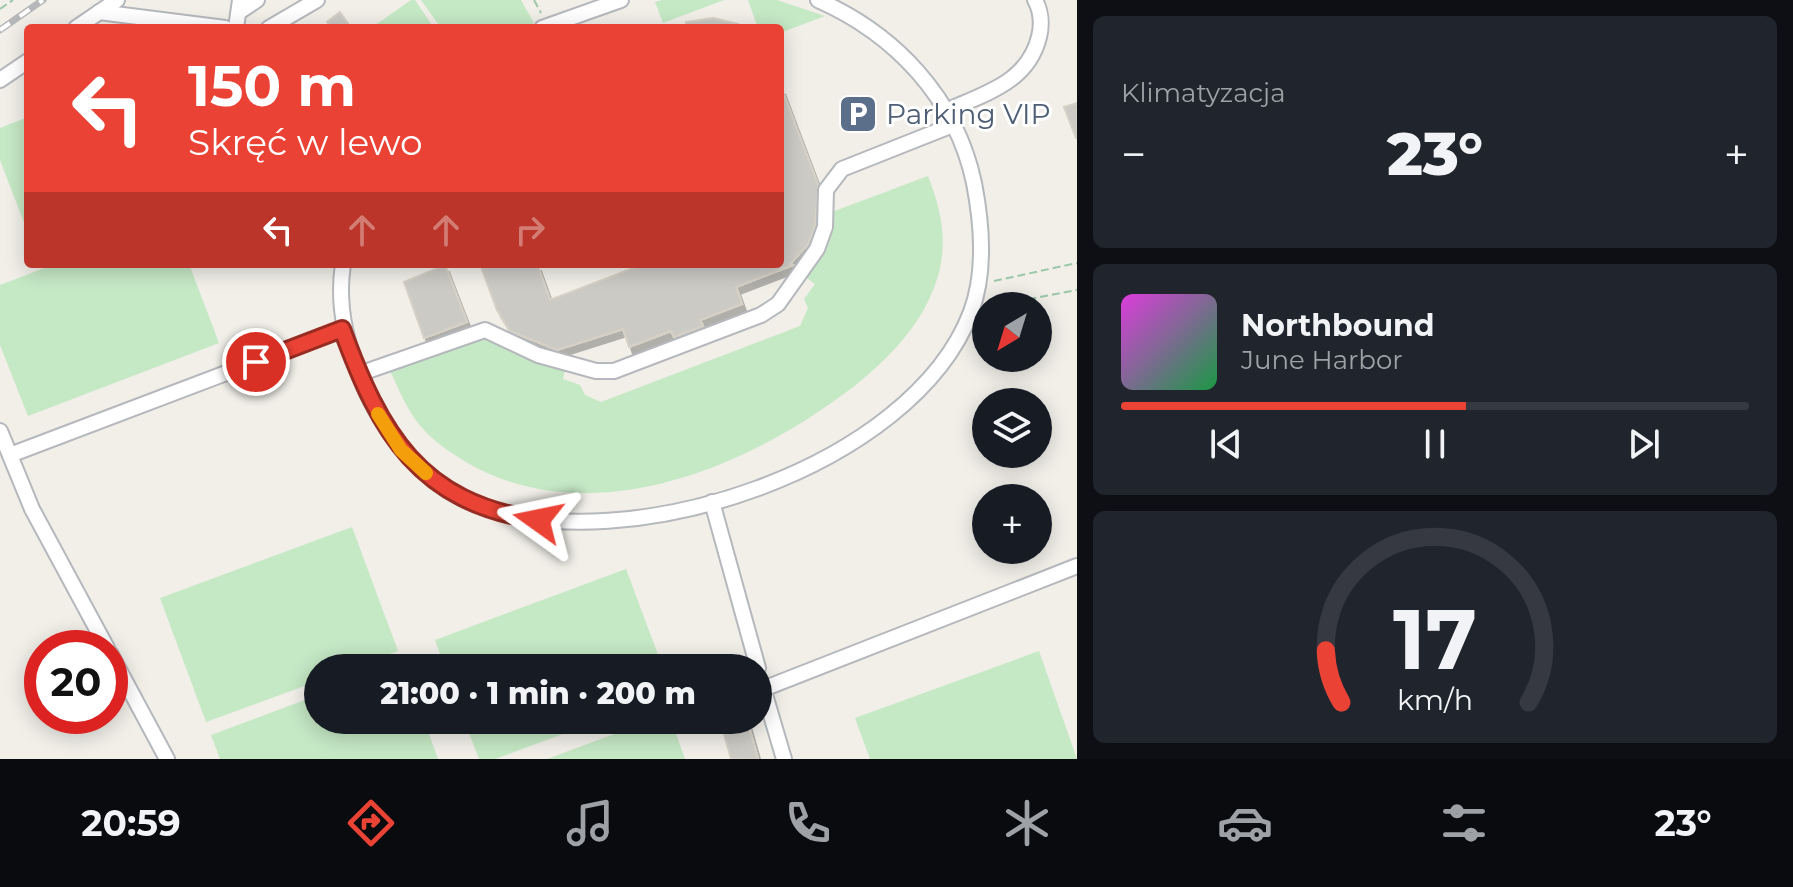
<!DOCTYPE html>
<html lang="pl">
<head>
<meta charset="utf-8">
<style>
	:root { --surface:#171b24; --page:#20242c; --text:#f1f3f6; --muted:#9ea1a6; --line:#363941; --accent:#ea4335 }
	body { margin:0; font-family:Montserrat,sans-serif; background:var(--page); color:var(--text); height:100vh; display:flex; flex-direction:column; font-size:30px; white-space:nowrap }
	* { box-sizing:border-box; margin:0 }
	p { font-size:26px; color:var(--muted) }
	.icon { flex:none; width:44px; height:44px; fill:none; stroke:currentColor; stroke-width:2; stroke-linecap:round; stroke-linejoin:round }
	.map { position:relative; flex:1; overflow:hidden }
	.sheet { display:flex; flex-direction:column; gap:16px; padding:16px; background:#0d0f14; width:716px }
	.sheet>* { flex:none }
	.banner { position:absolute; left:24px; top:24px; width:760px; height:244px; border-radius:8px; box-shadow:0 4px 20px #0003; background:#ea4335; color:#fff; overflow:hidden }
	.needle { width:52px; rotate:218deg }
	.buttons { position:absolute; left:972px; top:292px; display:grid; gap:16px }
	.buttons a { display:grid; place-items:center; width:80px; height:80px; border-radius:50%; background:var(--surface); box-shadow:0 4px 20px #0003; font-size:40px }
	.speed { position:absolute; left:24px; top:630px; display:flex; gap:16px; font-size:40px; font-weight:700; text-align:center }
	.speed>* { display:grid; place-content:center; width:104px; height:104px; border-radius:50%; background:var(--surface); box-shadow:0 4px 20px #0003; line-height:1 }
	.speed .limit { border:12px solid #d22; background:#fff; color:#111 }
	.pin { position:absolute; display:grid; place-items:center; width:68px; height:68px; color:#fff; margin:-34px; border:4px solid #fff; border-radius:50%; box-shadow:0 2px 8px #0007 }
	.me { position:absolute; width:88px; margin:-44px; rotate:282deg; stroke-linejoin:round; filter:drop-shadow(0 0 6px #0008) }
	.turn { display:flex; align-items:center; gap:28px; height:168px; padding:0 32px; font-size:36px }
	.turn .icon { width:104px; height:104px; stroke-width:2.5 }
	.turn b { display:block; font-size:56px; line-height:68px }
	.lanes { display:flex; align-items:center; height:76px; padding:0 32px; background:#0003; justify-content:center; gap:40px; direction:ltr }
	.lanes .off { opacity:.35 }
	.big { font-size:60px; font-weight:800; line-height:1.1 }
	.sheet .card { flex:1; display:flex; flex-direction:column; justify-content:center; gap:12px; min-width:0; padding:0 28px; border-radius:12px; background:var(--page) }
	.sheet .dial { align-items:center; gap:0 }
	.dial svg { height:208px; overflow:visible; fill:none; stroke:var(--line); stroke-width:7; stroke-linecap:round; text-anchor:middle }
	.dial text { fill:var(--text); stroke:none }
	.song { display:flex; align-items:center; gap:24px }
	.cover { width:96px; height:96px; border-radius:12px; background:linear-gradient(135deg,hsl(300 70% 55%),hsl(140 70% 35%)) }
	.played { height:8px; border-radius:4px; background:linear-gradient(90deg,var(--accent) 55%,var(--line) 55%) }
	.keys { display:flex; justify-content:space-around; direction:ltr }
	.heat { display:flex; justify-content:space-between; align-items:center; font-size:44px; direction:ltr }
	.trip { position:absolute; left:304px; top:654px; width:468px; height:80px; border-radius:40px; background:var(--surface); box-shadow:0 4px 20px #0003; font-weight:800; line-height:80px; text-align:center }
	.tabs { display:flex; height:128px; justify-content:space-around; align-items:center; background:#090b0e; color:var(--muted) }
	.tabs .icon { width:56px; height:56px }
	.tabs .active { color:var(--accent) }
	.tabs b { font-size:36px; color:var(--text) }
	main { display:flex; flex:1; min-height:0 }
	.map>svg:first-child { display:block }
</style>
</head>
<body>
<main>
<div class="map">
<svg width="1077" height="759" viewBox="0 0 1077 759">
	<defs>
		<filter id="shadow"><feDropShadow dx="4" dy="7" stdDeviation="0" flood-color="#0004"/></filter>
	</defs>
	<rect width="100%" height="100%" fill="#f1efe8"/>
	<g fill="#c5e8c5">
		<polygon points="411,0 415,0 434,28 371,28"/>
		<polygon points="421,0 521,0 534,23 523,28 441,28"/>
		<polygon points="662,0 724,0 663,23 655,2"/>
		<polygon points="748,0 777,0 825,16 780,33 780,28 758,28"/>
		<polygon points="28,117 28,233 0,160 0,128"/>
		<path d="M 928,176 C 941,209 948,241 938,276 C 921,336 864,382 815,414 C 715,480 577,527 466,462 C 447,450 428,438 415,419 C 405,405 398,387 390,371 L 472,340 L 489,339 L 533,362 L 565,370 L 563,379 L 580,385 L 585,395 L 601,402 L 800,326 L 808,308 L 804,299 L 815,284 L 805,277 L 827,244 L 832,212 Z"/>
		<polygon points="55,264 189,264 219,343 28,416 0,345 0,285"/>
		<polygon points="352,527 398,651 352,668 318,668 318,681 206,722 160,598"/>
		<polygon points="626,569 663,668 445,668 435,640"/>
		<polygon points="1039,651 1077,759 870,759 855,718"/>
		<polygon points="318,695 318,720 424,720 438,759 220,759 211,735"/>
		<polygon points="464,720 601,720 495,759 479,759"/>
		<polygon points="652,720 671,720 685,759 547,759"/>
	</g>
	<g fill="#cccac5" stroke="#d6d1c6" stroke-width="2" filter="url(#shadow)">
		<polygon points="340,12 351,28 332,28 327,22"/>
		<polygon points="713,18 738,24 738,28 686,28 686,22"/>
		<polygon points="781,87 818,185 815,225 808,244 790,264 793,265 736,287 742,304 700,320 703,326 674,337 671,331 629,347 623,329 557,350 510,331 497,310 480,264 537,264 550,300 644,264 780,264"/>
		<polygon points="1077,103 1077,138 1076,138 1064,107"/>
		<polygon points="445,265 467,322 424,338 404,282"/>
		<polygon points="720,720 747,720 758,759 731,759"/>
	</g>
	<g fill="none" stroke-linecap="round" stroke-linejoin="round">
		<g stroke="#b5b8bc" stroke-width="18">
			<g id="minor">
				<polyline points="99,12 225,28"/>
				<polyline points="239,12 257,0"/>
				<polyline points="76,28 117,0"/>
				<polyline points="236,28 240,0"/>
				<polyline points="269,28 317,0"/>
				<polyline points="542,28 621,0"/>
				<polyline points="0,80 28,61"/>
				<path d="M 948,110 C 986,93 1028,82 1039,37 C 1042,25 1041,11 1035,0"/>
				<path d="M 343,264 C 336,310 348,349 366,391 C 389,440 425,485 477,505 C 625,562 912,468 971,312 C 986,272 982,224 974,183 C 956,98 895,34 818,0"/>
				<polyline points="359,374 485,330 538,355 596,371 614,371 761,315 778,304 817,249 825,227 826,190 842,169 953,125"/>
				<polyline points="0,431 32,509 107,648"/>
				<polyline points="10,455 342,329"/>
				<polyline points="712,502 758,668"/>
				<polyline points="110,653 167,759"/>
				<polyline points="761,681 784,759"/>
				<polyline points="763,689 1077,566"/>
			</g>
		</g>
		<g stroke="#9cc7a9" stroke-width="2" stroke-dasharray="8 4" stroke-linecap="butt">
			<polyline points="534,0 541,13"/>
			<polyline points="0,9 13,0"/>
			<polyline points="994,281 1077,263"/>
			<polyline points="993,306 1077,290"/>
		</g>
		<use href="#minor" stroke="#fff" stroke-width="14"/>
		<g stroke="#b6b7b8" stroke-width="7">
			<polyline id="rail" points="0,30 43,0"/>
		</g>
		<use href="#rail" stroke="#fff" stroke-width="4" stroke-dasharray="12" stroke-linecap="butt"/>
	</g>
	<g fill="none" stroke-linecap="round" stroke-linejoin="round">
		<g stroke="#982c22" stroke-width="20">
			<path id="route" d="M 256,362 L 342,329 C 380,433 419,503 538,520"/>
		</g>
		<use href="#route" stroke="#ea4335" stroke-width="14"/>
		<polyline stroke="#f59e0b" stroke-width="14" points="378,414 401,450 426,473"/>
	</g>
	<defs>
		<g id="parking-square" transform="scale(2)"><rect x="-9" y="-9" width="18" height="18" rx="4" fill="#5c6f8a" stroke="#fff"/><path d="M-3.5-5.5H1a3.5 3.5 0 0 1 0 7H-1V5.5H-3.5ZM-1-3.4V-.6H.8a1.4 1.4 0 0 0 0-2.8Z" fill="#fff"/></g>
	</defs>
	<g fill-rule="evenodd">
		<use href="#parking-square" x="858" y="114"/>
	</g>
	<g text-anchor="middle" dominant-baseline="central" stroke-width="6" stroke-linejoin="round" paint-order="stroke">
		<g font-size="28" fill="#4e5e75" stroke="#fff" text-anchor="start">
			<text x="886" y="114">Parking VIP</text>
		</g>
	</g>
</svg>
<div class="buttons">
<a><svg class="needle" viewBox="-14 -14 28 28"><path d="M0-13l5 13h-10z" fill="#e53935"/><path d="M0 13l5-13h-10z" fill="#9ea1a6"/></svg></a>
<a><svg class="icon" aria-label="layers" viewBox="0 0 24 24"><path d="M12 4l9 5-9 5-9-5zM3 14l9 5 9-5"/></svg></a>
<a>+</a>
</div>
<div class="speed"><div class="limit">20</div></div>
<div class="pin" style="left:256px;top:362px;background:#d93025"><svg class="icon" aria-label="arrive" viewBox="0 0 24 24"><path d="M6 21V4h12l-3 4 3 4H6"/></svg></div>
<svg class="me" style="left:538px;top:520px" viewBox="-20 -20 40 40"><path d="M0-17L14 15 0 8-14 15z" fill="#ea4335" stroke="#fff" stroke-width="4"/></svg>
<div class="trip">21:00 · 1 min · 200 m</div>
<div class="banner">
<div class="turn"><svg class="icon" aria-label="left" viewBox="0 0 24 24"><path d="M17 20v-9H6M10 6l-5 5 5 5"/></svg><div><b>150 m</b>Skręć w lewo</div></div>
<div class="lanes"><svg class="icon" aria-label="left" viewBox="0 0 24 24"><path d="M17 20v-9H6M10 6l-5 5 5 5"/></svg><svg class="icon off" aria-label="ahead" viewBox="0 0 24 24"><path d="M12 20V5M6 11l6-6 6 6"/></svg><svg class="icon off" aria-label="ahead" viewBox="0 0 24 24"><path d="M12 20V5M6 11l6-6 6 6"/></svg><svg class="icon off" aria-label="right" viewBox="0 0 24 24"><path d="M7 20v-9h11M14 6l5 5-5 5"/></svg></div>
</div>
</div>
<section class="sheet">
<div class="card"><p>Klimatyzacja</p>
<div class="heat"><a>−</a><b class="big">23°</b><a>+</a></div>
</div>
<div class="card">
<div class="song"><i class="cover"></i><div><b>Northbound</b><p>June Harbor</p></div></div>
<div class="played"></div>
<div class="keys"><svg class="icon" aria-label="previous" viewBox="0 0 24 24"><path d="M18 5L8 12l10 7zM5 5v14"/></svg><svg class="icon" aria-label="pause" viewBox="0 0 24 24"><path d="M8 5v14M16 5v14"/></svg><svg class="icon" aria-label="next" viewBox="0 0 24 24"><path d="M6 5l10 7-10 7zM19 5v14"/></svg></div>
</div>
<div class="card dial"><svg viewBox="0 0 100 80">
<path d="M14 69A42 42 0 1 1 86 69"/>
<path d="M14 69A42 42 0 0 1 8 49" stroke="#ea4335"/>
<text x="50" y="56" font-size="32" font-weight="700">17</text>
<text x="50" y="72" font-size="11">km/h</text>
</svg></div>
</section>
</main>
<nav class="tabs">
<b>20:59</b>
<svg class="icon active" aria-label="directions" viewBox="0 0 24 24"><path d="M12 3l9 9-9 9-9-9zM9 14v-3h6M13 9l2 2-2 2"/></svg>
<svg class="icon" aria-label="music" viewBox="0 0 24 24"><path d="M9 18V5l10-2v13"/><circle cx="6" cy="18" r="3"/><circle cx="16" cy="16" r="3"/></svg>
<svg class="icon" aria-label="phone" viewBox="0 0 24 24"><path d="M5 4h4l2 5-3 2q2 4 5 5l2-3 5 2v4C11 20 4 13 5 4z"/></svg>
<svg class="icon" aria-label="climate" viewBox="0 0 24 24"><path d="M12 3v18M4 7l16 10M4 17L20 7"/></svg>
<svg class="icon" aria-label="car" viewBox="0 0 24 24"><path d="M5 17H2v-5l4-1 3-4h7l3 4 3 1v5h-3M9 17h6M6 11h13"/><circle cx="7" cy="17" r="2"/><circle cx="17" cy="17" r="2"/></svg>
<svg class="icon" aria-label="filters" viewBox="0 0 24 24"><path d="M4 7h16M4 17h16"/><circle cx="9" cy="7" r="2"/><circle cx="15" cy="17" r="2"/></svg>
<b>23°</b>
</nav>
</body>
</html>
